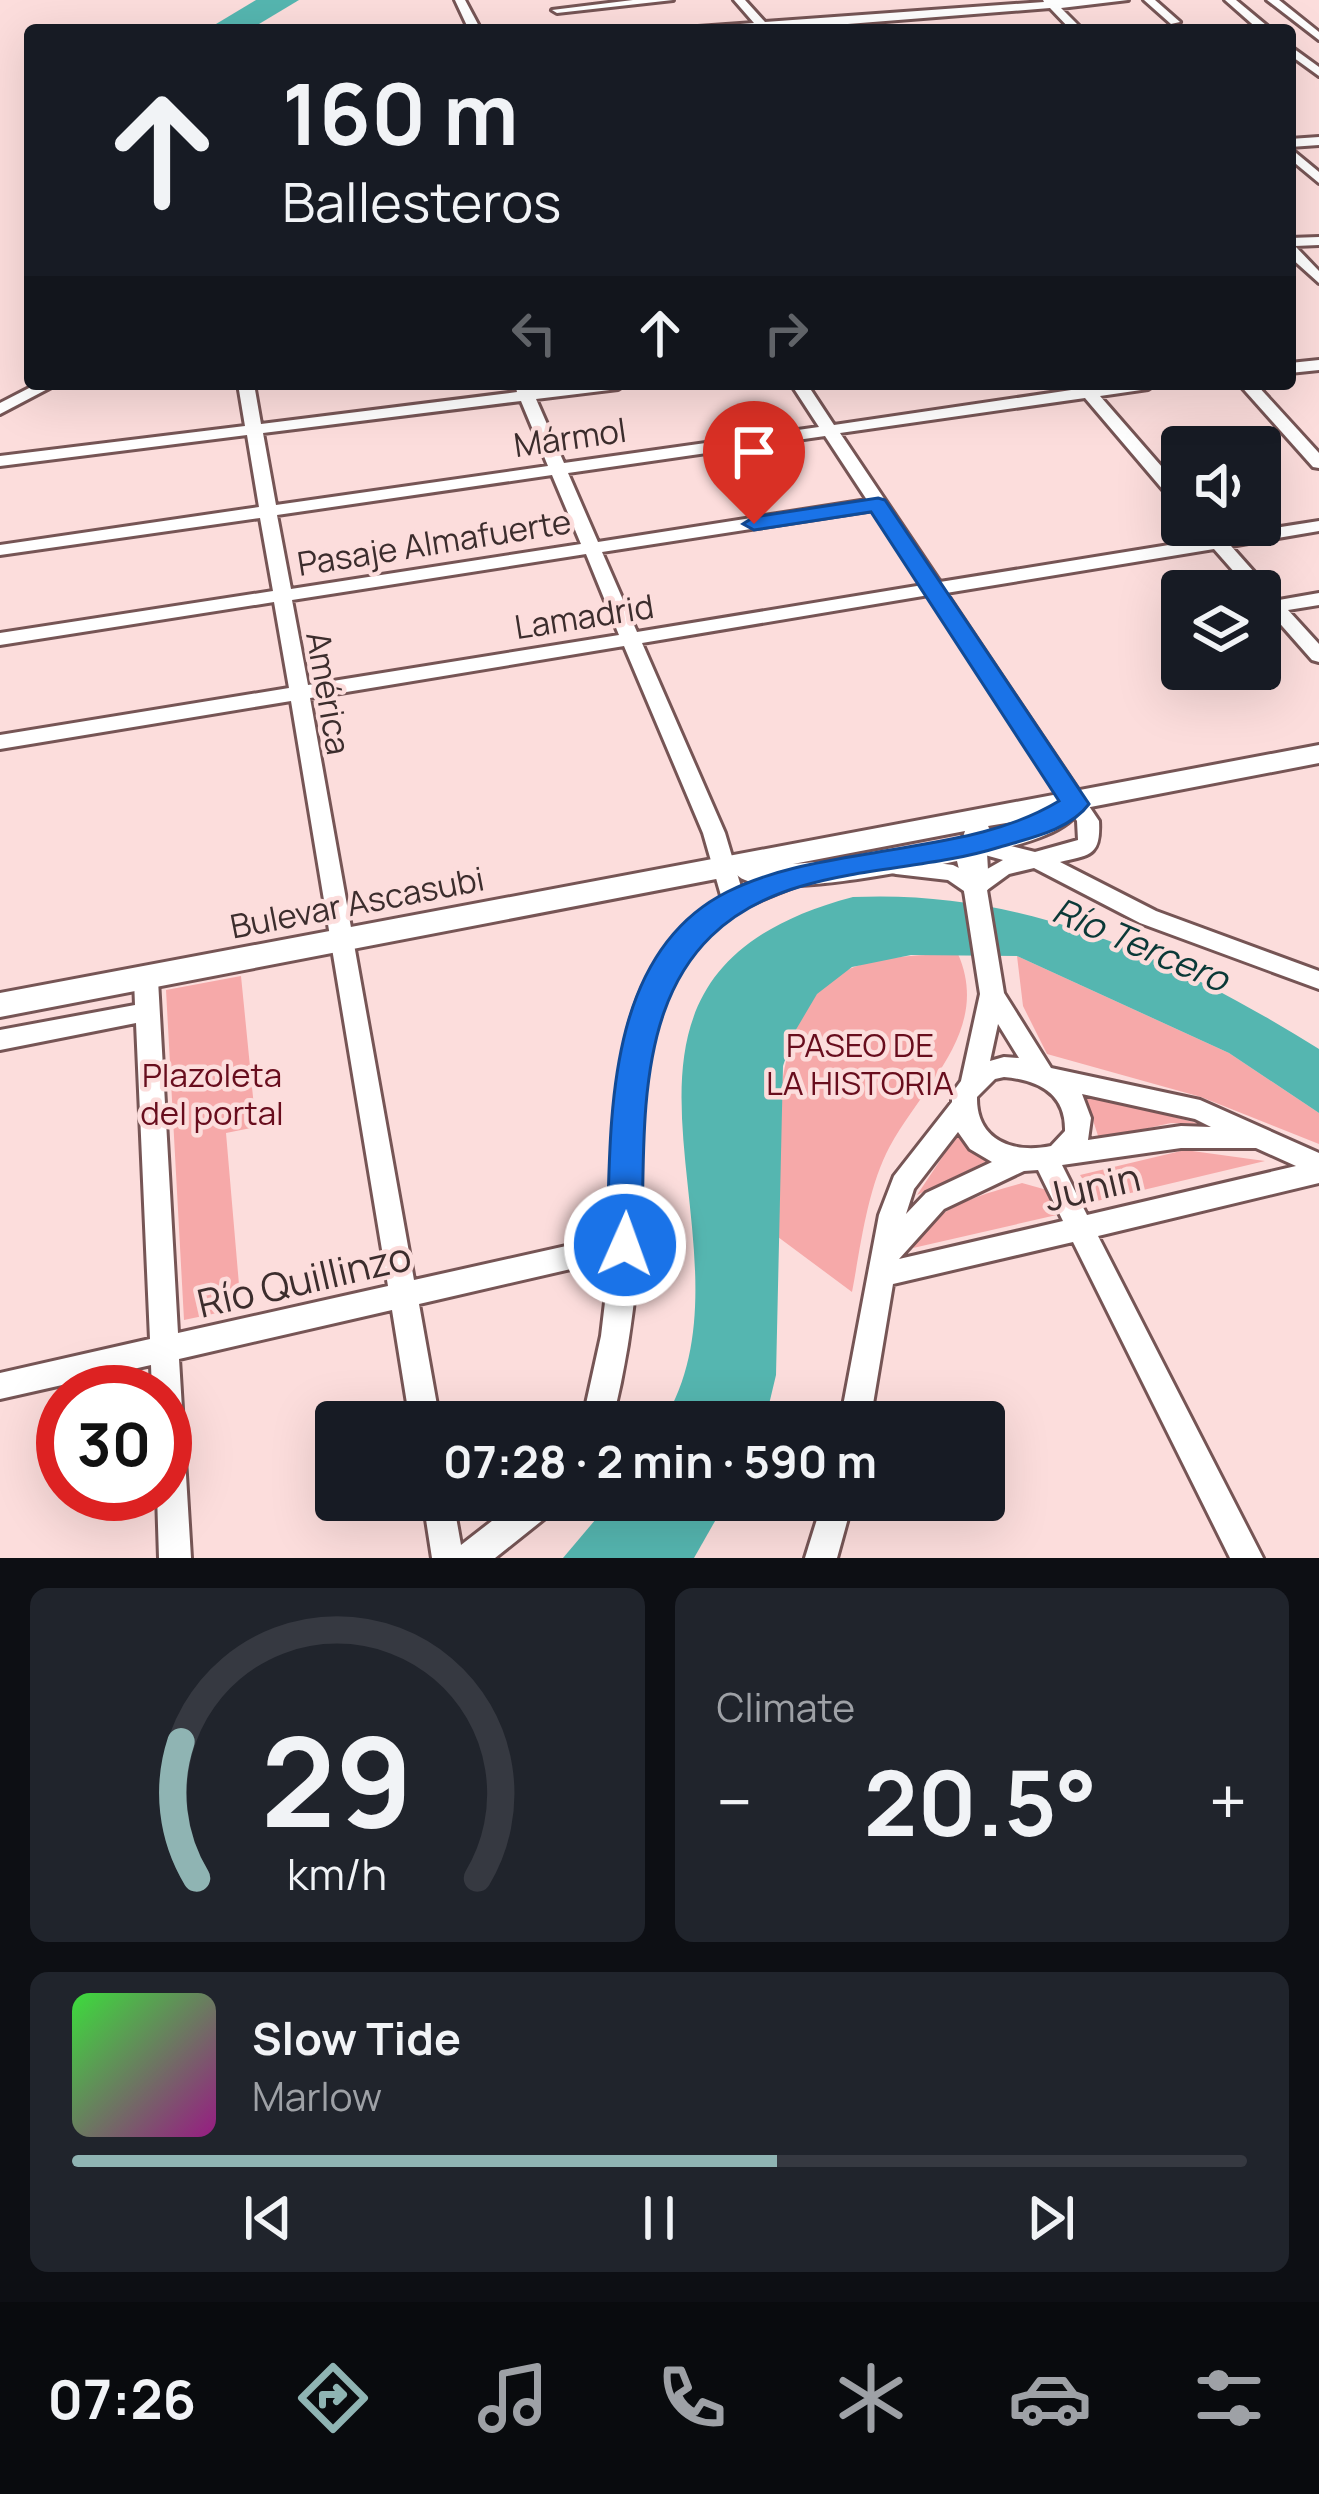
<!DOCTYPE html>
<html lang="en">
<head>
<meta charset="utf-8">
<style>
	:root { --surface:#171b24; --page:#20242c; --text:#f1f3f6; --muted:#9ea1a6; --line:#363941; --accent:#8fb4b3 }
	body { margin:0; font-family:Manrope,sans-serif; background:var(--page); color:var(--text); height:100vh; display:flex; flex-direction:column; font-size:45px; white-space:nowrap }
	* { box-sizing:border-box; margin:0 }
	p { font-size:39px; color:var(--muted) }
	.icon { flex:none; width:66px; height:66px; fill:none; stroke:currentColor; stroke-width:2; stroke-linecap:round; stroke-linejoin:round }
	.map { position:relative; height:1558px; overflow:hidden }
	.details { display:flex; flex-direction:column; gap:30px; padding:30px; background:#0d0f14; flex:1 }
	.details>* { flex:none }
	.banner { position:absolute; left:24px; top:24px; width:1272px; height:366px; border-radius:12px; box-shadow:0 12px 48px #0002; background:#171b24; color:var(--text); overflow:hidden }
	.controls { position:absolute; left:1161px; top:426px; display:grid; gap:24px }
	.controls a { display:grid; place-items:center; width:120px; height:120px; border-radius:12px; background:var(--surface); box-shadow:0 12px 48px #0002; font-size:60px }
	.speed { position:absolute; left:36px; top:1365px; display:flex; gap:24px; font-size:60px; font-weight:700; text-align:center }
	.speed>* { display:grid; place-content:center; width:156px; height:156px; border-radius:50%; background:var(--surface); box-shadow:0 12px 48px #0002; line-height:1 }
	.speed .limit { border:18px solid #d22; background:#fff; color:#111 }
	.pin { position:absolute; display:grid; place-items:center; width:102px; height:102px; color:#fff; margin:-123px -51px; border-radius:50% 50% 50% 0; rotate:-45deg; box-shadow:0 0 12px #0007 }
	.pin .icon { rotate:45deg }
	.me { position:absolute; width:132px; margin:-66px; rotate:2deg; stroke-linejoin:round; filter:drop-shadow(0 0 9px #0008) }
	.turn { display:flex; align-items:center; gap:42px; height:252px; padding:0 60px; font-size:54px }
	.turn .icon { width:156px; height:156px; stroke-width:2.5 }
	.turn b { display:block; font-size:84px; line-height:102px }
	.lanes { display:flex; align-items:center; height:114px; padding:0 60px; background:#0003; justify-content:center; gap:60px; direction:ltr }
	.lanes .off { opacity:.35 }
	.big { font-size:90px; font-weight:700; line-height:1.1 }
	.details .card { flex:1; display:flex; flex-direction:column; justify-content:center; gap:18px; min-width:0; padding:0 42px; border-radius:18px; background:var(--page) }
	.details .dial { align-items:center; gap:0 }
	.dial svg { height:312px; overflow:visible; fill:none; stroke:var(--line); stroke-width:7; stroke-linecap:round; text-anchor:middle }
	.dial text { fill:var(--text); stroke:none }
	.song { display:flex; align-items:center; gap:36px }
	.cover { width:144px; height:144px; border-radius:18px; background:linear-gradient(135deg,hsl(120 70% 55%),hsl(310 70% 35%)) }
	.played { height:12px; border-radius:6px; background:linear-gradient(90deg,var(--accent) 60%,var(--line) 60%) }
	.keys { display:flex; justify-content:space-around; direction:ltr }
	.heat { display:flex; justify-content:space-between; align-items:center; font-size:66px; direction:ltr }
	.details .tiles { flex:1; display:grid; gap:30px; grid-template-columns:1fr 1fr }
	.card:last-child { grid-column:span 2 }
	.trip { position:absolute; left:315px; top:1401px; width:690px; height:120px; border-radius:12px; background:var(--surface); box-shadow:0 12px 48px #0002; font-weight:700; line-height:120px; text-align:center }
	.tabs { display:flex; height:192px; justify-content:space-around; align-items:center; background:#090b0e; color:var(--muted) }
	.tabs .icon { width:84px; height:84px }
	.tabs .active { color:var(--accent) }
	.tabs b { font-size:54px; color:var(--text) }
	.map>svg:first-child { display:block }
</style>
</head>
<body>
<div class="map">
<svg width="1319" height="1558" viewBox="0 0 1319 1558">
	<rect width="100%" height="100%" fill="#fcdddc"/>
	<g fill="#f6a9a9">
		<path d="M 958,954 C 991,1029 925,1083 890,1146 C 867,1189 861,1245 852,1292 L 778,1237 C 778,1159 762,998 857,966 C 889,955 925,955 958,954 Z"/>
		<polygon points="1017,956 1229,1053 1319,1113 1319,1144 1201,1097 1047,1054 1023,1006"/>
		<polygon points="241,976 256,1127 226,1133 241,1308 184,1320 166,990"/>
		<polygon points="1084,1092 1200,1124 1171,1123 1099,1139"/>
		<polygon points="959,1132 989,1160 917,1195"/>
		<polygon points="1185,1150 1265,1161 1097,1201 1080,1175"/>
		<path d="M 1022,1183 L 1047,1190 L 1061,1214 L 913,1248 C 935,1205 978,1196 1022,1183 Z"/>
	</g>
	<g fill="#55b6b0">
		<polygon points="256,0 299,0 249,30 206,30"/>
		<path d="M 853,897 C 1027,889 1174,959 1319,1049 L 1319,1113 L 1229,1053 L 1017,956 L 911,955 L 852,967 L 817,994 L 794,1033 L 783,1066 L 776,1375 L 766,1417 L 764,1422 L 663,1422 C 773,1243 541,979 853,897 Z"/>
		<polygon points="612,1500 727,1500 694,1558 563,1558"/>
	</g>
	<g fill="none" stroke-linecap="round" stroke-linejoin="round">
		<g stroke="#765555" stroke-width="6">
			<g id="minor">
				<polygon points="455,0 465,0 481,30 469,30"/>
				<polygon points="633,0 673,0 557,13 552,10"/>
				<polygon points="734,0 745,0 765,22 1044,2 1043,0 1128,0 1061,8 1083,30 1071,30 1050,8 772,30 692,30 698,27 754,23"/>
				<polygon points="1144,0 1155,0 1180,22 1171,24"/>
				<polygon points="1225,0 1236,0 1272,30 1259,30"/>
				<polygon points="1267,0 1279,0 1319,32 1319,40"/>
				<polygon points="1290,46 1319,67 1319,76 1290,55"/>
				<polygon points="1319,137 1319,145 1290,147 1290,139"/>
				<polygon points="1290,148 1319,172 1319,183 1290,159"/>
				<polygon points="1319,237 1319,245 1295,246 1319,271 1319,283 1290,257 1290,238"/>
				<polygon points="1319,360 1319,370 1290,373 1290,363"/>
				<polygon points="37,384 57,384 0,414 0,403"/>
				<path d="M 238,384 L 254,384 L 261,424 L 517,392 L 515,384 L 529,384 L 532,390 L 580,384 L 626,384 L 618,389 L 536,399 L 564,463 L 819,427 L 791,384 L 807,384 L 834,425 L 1078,389 L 1074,384 L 1090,384 L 1093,387 L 1156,384 L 1148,389 L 1100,396 L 1182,490 L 1182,506 L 1176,505 L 1085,398 L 840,433 L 940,582 L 1206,539 L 1194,525 L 1213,525 L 1223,536 L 1319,521 L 1319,531 L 1231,546 L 1279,600 L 1319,593 L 1319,605 L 1288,610 L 1319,644 L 1319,662 L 1312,660 L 1260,601 L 1260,591 L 1251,591 L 1214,549 L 946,593 L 1099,821 C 1101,856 1090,855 1060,862 L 1156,911 L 1319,971 L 1319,989 L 1140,923 L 1034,868 L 1009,874 L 987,890 L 1004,993 L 1051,1068 L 1200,1100 L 1319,1153 L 1319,1183 L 1098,1236 L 1263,1558 L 1230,1558 L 1073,1242 L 893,1284 L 870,1422 L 840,1422 L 879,1215 L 894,1176 L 952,1102 L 952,1093 L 961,1081 L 980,994 L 964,891 L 948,880 L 896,874 L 888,872 L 885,866 L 888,860 L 896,858 L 953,865 L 975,876 L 1003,860 L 967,850 L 964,845 L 967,840 L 975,837 L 1035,852 L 1078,840 L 1077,821 L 929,595 L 642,643 L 725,833 L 742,890 L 798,868 L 806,870 L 809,876 L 806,882 C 764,898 718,914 689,950 C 624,1033 642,1153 638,1251 C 635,1309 626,1366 612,1422 L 582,1422 L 601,1336 L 610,1260 L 419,1304 L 440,1422 L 410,1422 L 392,1310 L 179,1359 L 191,1558 L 159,1558 L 157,1494 L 165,1494 L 165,1392 L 152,1392 L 151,1365 L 0,1399 L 0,1373 L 150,1339 L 136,1023 L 0,1050 L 0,1030 L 135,1005 L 134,980 L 138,974 L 154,974 L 158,980 L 178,1333 L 388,1286 L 291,701 L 0,749 L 0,735 L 289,688 L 274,602 L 0,645 L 0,633 L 273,591 L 260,518 L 0,555 L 0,545 L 259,507 L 247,435 L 0,466 L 0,456 L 245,426 ZM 521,401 L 548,466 L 276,505 L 263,433 ZM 825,436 L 867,500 L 598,542 L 568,473 ZM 552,475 L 581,544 L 291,589 L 277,515 ZM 873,510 L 923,585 L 637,632 L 602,552 ZM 586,554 L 619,635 L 308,685 L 292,600 ZM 624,646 L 703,833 L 722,899 C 602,966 617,1119 611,1236 L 414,1280 L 310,698 ZM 998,1024 L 1019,1058 L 1004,1057 L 990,1061 ZM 1004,1077 C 1038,1080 1066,1093 1065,1131 L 1051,1146 C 1013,1154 976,1140 977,1097 L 995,1079 ZM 1082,1094 L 1195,1119 L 1211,1127 L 1181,1126 L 1088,1140 L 1091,1118 ZM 958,1132 L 970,1149 L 992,1162 L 926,1193 L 906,1214 L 914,1189 ZM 1181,1148 L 1256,1148 L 1296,1166 L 1087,1215 L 1062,1165 ZM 1038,1170 L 1063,1221 L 899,1259 L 944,1209 L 1024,1171 Z"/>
				<polygon points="1239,384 1256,384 1319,453 1319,468 1313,467"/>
				<polygon points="423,1500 453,1500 461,1545 519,1500 558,1500 554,1511 495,1558 432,1558"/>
				<polygon points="823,1500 853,1500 837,1558 805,1558"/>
			</g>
		</g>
		<g stroke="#765555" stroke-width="6">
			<path id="major" d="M 1319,745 L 1319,763 L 1080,809 C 1066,835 1015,845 987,853 L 989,887 L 985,894 L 965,894 L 957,861 C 917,869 764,902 737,875 L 0,1017 L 0,993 ZM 1029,819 L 991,832 L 988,826 ZM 965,831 L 962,840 L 865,858 L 793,864 Z"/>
		</g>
		<use href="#minor" fill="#fff" fill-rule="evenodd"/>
		<use href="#major" fill="#fff" fill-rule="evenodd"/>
	</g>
	<path fill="#1a73e8" stroke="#114b97" stroke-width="3" d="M 878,498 L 885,500 L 1089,804 C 1070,830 1030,838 1000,847 C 936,867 866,867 802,886 C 630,936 645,1099 642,1245 L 637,1256 L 625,1260 L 612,1256 L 607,1245 C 611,1127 602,955 727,892 C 771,870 819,862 867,854 C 933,842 1001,836 1059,801 L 871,512 L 754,530 L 743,524 L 754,517 Z"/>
	<g text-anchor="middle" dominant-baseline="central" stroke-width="9" stroke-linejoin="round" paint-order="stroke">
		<g font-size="33" fill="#3c2d2d" stroke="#fcdddc">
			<text transform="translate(570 437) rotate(-8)">Mármol</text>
			<text transform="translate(434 542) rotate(-9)">Pasaje Almafuerte</text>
			<text transform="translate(584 616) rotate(-9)">Lamadrid</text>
			<text transform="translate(329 693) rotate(80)">América</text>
			<text transform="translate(357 902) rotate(-11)">Bulevar Ascasubi</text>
		</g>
		<g font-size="33" fill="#680d1d" stroke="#fcdddc">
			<text x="860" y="1044">PASEO DE<tspan x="860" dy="38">LA HISTORIA</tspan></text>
			<text x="212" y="1074">Plazoleta<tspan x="212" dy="38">del portal</tspan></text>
		</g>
		<g font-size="36" font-style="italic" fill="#0a3937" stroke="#fcdddc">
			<text transform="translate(1141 944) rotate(23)">Río Tercero</text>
		</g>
		<g font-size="39" fill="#3c2d2d" stroke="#fcdddc">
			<text transform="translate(1092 1186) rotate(-13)">Junin</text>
			<text transform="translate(304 1279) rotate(-13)">Río Quillinzo</text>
		</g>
	</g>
</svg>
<div class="controls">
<a><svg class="icon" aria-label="sound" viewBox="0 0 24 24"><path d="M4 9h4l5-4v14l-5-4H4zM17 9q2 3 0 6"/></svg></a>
<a><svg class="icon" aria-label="layers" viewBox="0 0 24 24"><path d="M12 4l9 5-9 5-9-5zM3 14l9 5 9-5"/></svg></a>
</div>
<div class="speed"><div class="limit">30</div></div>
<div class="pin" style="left:754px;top:524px;background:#d93025"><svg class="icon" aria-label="arrive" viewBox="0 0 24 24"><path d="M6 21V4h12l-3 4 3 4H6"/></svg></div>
<svg class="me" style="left:625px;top:1245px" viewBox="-20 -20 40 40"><circle r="17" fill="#1a73e8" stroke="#fff" stroke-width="3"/><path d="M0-11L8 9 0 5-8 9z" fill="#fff"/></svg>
<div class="trip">07:28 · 2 min · 590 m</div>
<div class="banner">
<div class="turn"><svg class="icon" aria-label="ahead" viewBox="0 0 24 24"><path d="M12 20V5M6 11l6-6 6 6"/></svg><div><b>160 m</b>Ballesteros</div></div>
<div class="lanes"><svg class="icon off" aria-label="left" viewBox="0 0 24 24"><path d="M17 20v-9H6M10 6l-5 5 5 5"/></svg><svg class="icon" aria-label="ahead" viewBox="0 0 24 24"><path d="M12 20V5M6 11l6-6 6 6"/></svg><svg class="icon off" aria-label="right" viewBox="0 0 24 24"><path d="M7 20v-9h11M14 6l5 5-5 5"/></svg></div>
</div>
</div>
<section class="details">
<div class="tiles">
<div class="card dial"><svg viewBox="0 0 100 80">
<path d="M14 69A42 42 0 1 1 86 69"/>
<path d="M14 69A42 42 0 0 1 10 34" stroke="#8fb4b3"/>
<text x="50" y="56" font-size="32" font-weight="700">29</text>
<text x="50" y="72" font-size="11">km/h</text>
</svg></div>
<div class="card"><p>Climate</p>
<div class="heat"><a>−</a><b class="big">20.5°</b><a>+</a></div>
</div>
<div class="card">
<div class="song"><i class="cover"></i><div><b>Slow Tide</b><p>Marlow</p></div></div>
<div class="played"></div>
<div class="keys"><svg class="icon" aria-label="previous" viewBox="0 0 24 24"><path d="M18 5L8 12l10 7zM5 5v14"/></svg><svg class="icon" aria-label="pause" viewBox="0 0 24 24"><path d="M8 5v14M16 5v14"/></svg><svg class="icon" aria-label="next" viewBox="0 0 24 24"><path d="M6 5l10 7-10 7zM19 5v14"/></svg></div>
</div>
</div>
</section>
<nav class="tabs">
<b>07:26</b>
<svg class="icon active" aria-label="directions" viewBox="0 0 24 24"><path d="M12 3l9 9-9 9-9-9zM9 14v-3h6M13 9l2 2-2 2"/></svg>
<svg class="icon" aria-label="music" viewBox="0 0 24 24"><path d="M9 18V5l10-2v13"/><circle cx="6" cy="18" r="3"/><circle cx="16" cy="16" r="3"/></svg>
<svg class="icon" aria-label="phone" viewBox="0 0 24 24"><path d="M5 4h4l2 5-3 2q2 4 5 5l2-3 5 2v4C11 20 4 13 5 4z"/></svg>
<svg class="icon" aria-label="climate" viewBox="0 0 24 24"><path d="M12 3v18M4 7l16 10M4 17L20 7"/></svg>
<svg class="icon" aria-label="car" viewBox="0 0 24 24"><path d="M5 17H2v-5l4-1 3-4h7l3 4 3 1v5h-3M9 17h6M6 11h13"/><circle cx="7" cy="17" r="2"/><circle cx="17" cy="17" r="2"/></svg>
<svg class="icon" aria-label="filters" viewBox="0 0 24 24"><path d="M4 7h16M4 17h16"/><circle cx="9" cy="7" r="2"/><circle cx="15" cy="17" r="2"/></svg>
</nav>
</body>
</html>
